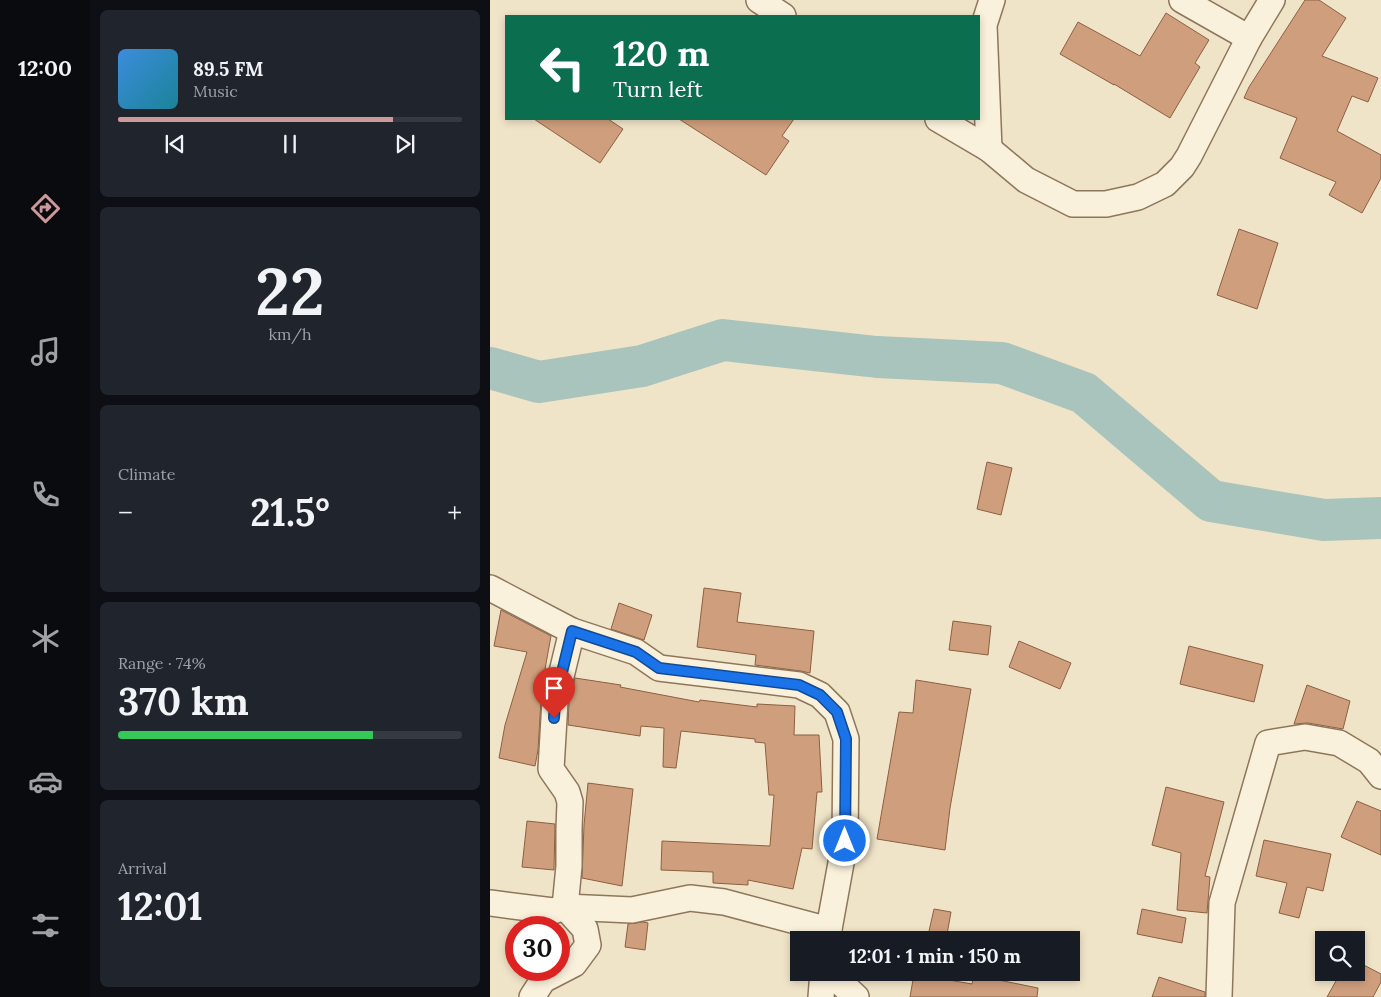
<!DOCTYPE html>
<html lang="en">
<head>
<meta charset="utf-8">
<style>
	:root { --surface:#171b24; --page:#20242c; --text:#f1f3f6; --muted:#9ea1a6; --line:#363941; --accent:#cc999b }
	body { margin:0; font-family:Lora,serif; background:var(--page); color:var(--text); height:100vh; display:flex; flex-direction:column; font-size:19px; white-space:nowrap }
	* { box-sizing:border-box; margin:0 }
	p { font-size:16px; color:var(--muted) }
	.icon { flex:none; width:28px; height:28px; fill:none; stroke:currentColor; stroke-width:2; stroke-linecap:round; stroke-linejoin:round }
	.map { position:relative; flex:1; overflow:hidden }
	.drawer { display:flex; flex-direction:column; gap:10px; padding:10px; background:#0d0f14; width:400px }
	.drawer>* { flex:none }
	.guide { position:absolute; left:15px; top:15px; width:475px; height:105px; border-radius:0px; box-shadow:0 2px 8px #0003; background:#0b6e4f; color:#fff; overflow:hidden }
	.buttons { position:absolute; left:825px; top:931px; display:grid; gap:10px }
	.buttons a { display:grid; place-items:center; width:50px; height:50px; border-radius:0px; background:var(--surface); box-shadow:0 2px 8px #0003; font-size:25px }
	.speed { position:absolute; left:15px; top:916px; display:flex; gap:10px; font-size:25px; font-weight:700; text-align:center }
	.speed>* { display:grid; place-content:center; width:65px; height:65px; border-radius:50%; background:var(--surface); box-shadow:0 2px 8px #0003; line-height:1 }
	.speed .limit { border:8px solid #d22; background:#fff; color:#111 }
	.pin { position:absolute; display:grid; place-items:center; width:42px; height:42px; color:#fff; margin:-51px -21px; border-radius:50% 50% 50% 0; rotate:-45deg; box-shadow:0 0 5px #0007 }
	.pin .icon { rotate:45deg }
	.me { position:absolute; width:55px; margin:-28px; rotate:0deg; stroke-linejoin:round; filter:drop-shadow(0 0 4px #0008) }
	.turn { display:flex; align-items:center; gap:18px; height:105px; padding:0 25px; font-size:22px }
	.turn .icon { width:65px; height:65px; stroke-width:2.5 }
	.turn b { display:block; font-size:35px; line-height:42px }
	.big { font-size:38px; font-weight:700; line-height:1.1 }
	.drawer .card { flex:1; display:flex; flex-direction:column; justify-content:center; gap:8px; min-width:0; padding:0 18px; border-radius:8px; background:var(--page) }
	.drawer .dial { align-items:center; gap:0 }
	.dial b { font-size:65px; line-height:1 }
	.song { display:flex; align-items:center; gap:15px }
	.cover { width:60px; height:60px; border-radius:8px; background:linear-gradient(135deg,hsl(210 70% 55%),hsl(190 70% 35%)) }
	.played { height:5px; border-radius:2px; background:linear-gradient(90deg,var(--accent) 80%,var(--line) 80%) }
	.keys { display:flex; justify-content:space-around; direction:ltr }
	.heat { display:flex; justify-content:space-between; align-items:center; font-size:28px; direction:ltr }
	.charge { height:8px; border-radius:4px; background:linear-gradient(90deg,#34c759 74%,var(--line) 0) }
	.trip { position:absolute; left:300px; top:931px; width:290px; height:50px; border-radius:0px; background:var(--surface); box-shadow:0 2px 8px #0003; font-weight:700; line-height:50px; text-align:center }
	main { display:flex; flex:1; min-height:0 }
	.menu { display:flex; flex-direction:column; width:90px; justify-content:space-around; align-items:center; background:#090b0e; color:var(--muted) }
	.menu .icon { width:35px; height:35px }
	.menu .active { color:var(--accent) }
	.menu b { font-size:22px; color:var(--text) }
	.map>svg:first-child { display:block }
</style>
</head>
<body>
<main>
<nav class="menu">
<b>12:00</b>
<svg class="icon active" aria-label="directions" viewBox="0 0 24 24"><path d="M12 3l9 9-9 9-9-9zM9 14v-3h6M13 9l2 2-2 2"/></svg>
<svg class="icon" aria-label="music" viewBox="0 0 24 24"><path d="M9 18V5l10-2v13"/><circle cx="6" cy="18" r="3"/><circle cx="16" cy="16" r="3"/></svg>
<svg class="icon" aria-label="phone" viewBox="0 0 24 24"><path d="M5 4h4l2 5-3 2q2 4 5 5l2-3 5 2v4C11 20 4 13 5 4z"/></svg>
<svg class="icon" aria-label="climate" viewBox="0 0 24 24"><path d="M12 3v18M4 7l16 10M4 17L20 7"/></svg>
<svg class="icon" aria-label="car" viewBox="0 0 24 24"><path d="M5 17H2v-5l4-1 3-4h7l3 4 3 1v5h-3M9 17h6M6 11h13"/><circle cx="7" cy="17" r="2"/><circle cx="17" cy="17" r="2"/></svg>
<svg class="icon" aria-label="filters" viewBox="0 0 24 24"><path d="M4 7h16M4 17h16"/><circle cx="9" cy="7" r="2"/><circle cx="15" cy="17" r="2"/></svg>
</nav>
<section class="drawer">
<div class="card">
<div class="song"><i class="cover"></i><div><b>89.5 FM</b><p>Music</p></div></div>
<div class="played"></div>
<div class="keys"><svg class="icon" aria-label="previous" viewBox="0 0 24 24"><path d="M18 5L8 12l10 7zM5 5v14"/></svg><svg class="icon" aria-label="pause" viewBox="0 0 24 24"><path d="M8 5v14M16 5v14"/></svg><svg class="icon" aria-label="next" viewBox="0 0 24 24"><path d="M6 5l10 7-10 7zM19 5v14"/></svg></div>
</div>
<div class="card dial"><b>22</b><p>km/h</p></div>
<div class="card"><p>Climate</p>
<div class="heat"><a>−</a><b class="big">21.5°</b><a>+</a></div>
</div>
<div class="card"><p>Range · 74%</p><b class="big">370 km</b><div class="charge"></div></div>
<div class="card"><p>Arrival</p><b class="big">12:01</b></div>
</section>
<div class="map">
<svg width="891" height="997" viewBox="0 0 891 997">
	<rect width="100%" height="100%" fill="#f0e4c8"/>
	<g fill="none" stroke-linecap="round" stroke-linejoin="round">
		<polyline stroke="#a9c4bc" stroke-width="42" points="0,368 49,382 152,366 233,340 387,357 512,363 594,393 721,501 834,520 891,518"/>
	</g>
	<g fill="#cf9f7d" stroke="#8d5f41">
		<polygon points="815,0 829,0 856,18 832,56 888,78 878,102 862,96 847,131 891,155 891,178 872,213 839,195 846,182 790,158 807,118 754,98 759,87"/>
		<polygon points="676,13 719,40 705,63 710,67 680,118 624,84 624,85 570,54 588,22 650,56"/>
		<polygon points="44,119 118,119 133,129 110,163"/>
		<polygon points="189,119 304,119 292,136 299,141 276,175"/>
		<polygon points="749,229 788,243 767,309 727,295"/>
		<polygon points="497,462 522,468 511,515 487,509"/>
		<polygon points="214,588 251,593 247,622 324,631 320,673 311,671 265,665 266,655 207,647"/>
		<polygon points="129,603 162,615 154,640 121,629"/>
		<polygon points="11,610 61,636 55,669 58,670 51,700 48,750 45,766 9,758 15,725 37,652 4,646"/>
		<polygon points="463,621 501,626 498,655 459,650"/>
		<polygon points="529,641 581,663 570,689 519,667"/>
		<polygon points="699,646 773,665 764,702 690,684"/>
		<polygon points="85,678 131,685 130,687 209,702 210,700 267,707 267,704 305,706 304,735 329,735 332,792 327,792 322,849 312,848 303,889 258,880 258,885 223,883 223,872 171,870 172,841 280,846 284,795 279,795 275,743 265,742 265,739 191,731 186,768 173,767 174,728 151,726 150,736 78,725 79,703"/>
		<polygon points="426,680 481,689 460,808 455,850 387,839 409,712 423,713"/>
		<polygon points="817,685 860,701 853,729 818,723 804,724"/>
		<polygon points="98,783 143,789 132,886 92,878 94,825"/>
		<polygon points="676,787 734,802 715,876 720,877 717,913 687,910 691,853 662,845"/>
		<polygon points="867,801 891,811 891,855 851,837"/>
		<polygon points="37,821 65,824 64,870 32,867"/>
		<polygon points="774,840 841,854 833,891 817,887 809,918 789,913 797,883 766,876"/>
		<polygon points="444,909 461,912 456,940 437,940"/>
		<polygon points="652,909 696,918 692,943 647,934"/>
		<polygon points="153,922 158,923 155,950 135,947 138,924"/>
		<polygon points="866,961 891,974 891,982 883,997 837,997 851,972 866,972"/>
		<polygon points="424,974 482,984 484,975 548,988 547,997 420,997"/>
		<polygon points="669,977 715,992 715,997 662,997"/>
	</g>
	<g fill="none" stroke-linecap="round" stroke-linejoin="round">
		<g stroke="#8d765c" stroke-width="28">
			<g id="minor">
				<polyline points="269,0 293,16"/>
				<polyline points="692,0 759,38"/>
				<polyline points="448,119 499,149 536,180 583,204 616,204 648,197 675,184 692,167 699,156 759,38 782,0"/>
				<polyline points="499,149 494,25 502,0"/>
				<polyline points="0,588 82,631 146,652 169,668 309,685 330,695 347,712 356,739 355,841 337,940"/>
				<polyline points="0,903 63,911 75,907 142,910 200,898 234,902 339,930"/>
				<polyline points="339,972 366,997"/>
				<polyline points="42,997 53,980 84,964 98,945 95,929 75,907 79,866 79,829 80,802 77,792 61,769 65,701 82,631"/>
				<polyline points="331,997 333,972"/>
				<polyline points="729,997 732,903 778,743 815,737 849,743 879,761 891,776"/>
			</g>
		</g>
		<use href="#minor" stroke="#faf1dc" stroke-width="25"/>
	</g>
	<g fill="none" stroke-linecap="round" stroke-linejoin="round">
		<g stroke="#114b97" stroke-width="12">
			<polyline id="route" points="64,718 65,701 82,631 146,652 169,668 309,685 330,695 347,712 356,739 355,841"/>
		</g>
		<use href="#route" stroke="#1a73e8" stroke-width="9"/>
	</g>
</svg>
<div class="buttons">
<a><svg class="icon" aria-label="search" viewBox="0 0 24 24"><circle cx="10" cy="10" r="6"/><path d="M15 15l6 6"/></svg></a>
</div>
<div class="speed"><div class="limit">30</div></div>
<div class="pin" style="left:64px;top:718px;background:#d93025"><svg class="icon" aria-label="arrive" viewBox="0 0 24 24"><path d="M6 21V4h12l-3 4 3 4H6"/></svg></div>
<svg class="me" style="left:355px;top:841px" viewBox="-20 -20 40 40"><circle r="17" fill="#1a73e8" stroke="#fff" stroke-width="3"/><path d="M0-11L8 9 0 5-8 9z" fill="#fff"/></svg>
<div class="trip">12:01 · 1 min · 150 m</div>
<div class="guide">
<div class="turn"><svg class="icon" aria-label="left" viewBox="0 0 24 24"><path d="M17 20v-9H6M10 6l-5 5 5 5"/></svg><div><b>120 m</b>Turn left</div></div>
</div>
</div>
</main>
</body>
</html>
